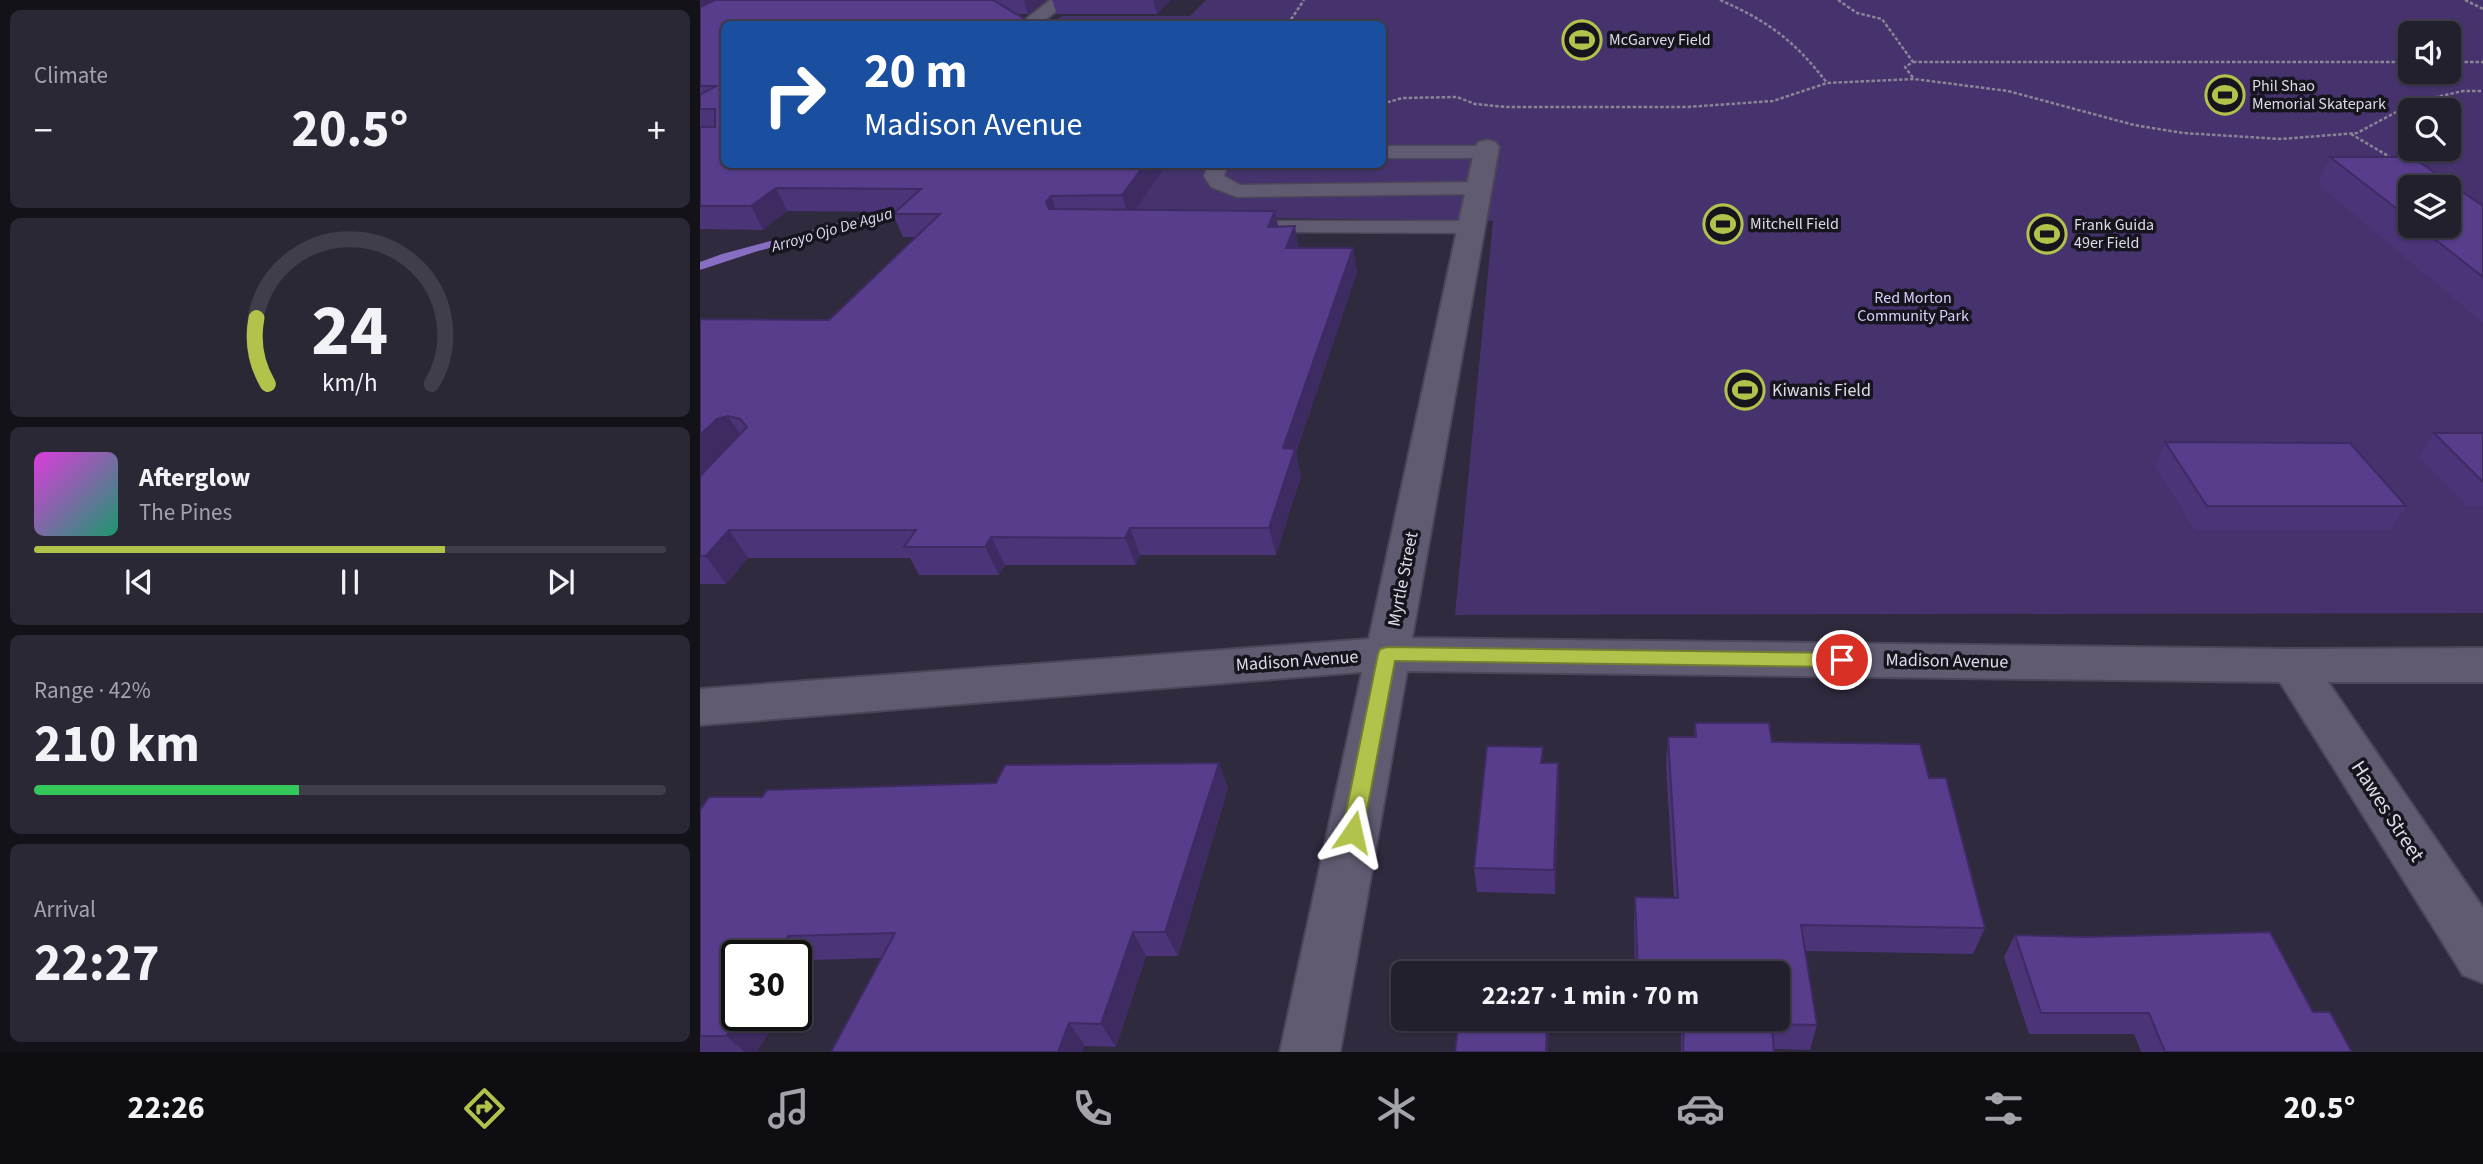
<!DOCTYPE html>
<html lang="en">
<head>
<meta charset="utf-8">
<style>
	:root { --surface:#23202e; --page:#2b2836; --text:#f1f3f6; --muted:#a3a3aa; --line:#403e4a; --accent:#b3c24b }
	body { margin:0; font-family:"Source Sans 3",sans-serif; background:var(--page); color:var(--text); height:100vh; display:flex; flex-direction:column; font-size:26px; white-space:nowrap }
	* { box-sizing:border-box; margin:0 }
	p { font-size:23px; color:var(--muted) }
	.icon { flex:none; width:38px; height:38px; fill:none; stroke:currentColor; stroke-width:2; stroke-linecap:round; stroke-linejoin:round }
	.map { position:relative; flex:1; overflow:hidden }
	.details { display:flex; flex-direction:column; gap:10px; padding:10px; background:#131219; width:700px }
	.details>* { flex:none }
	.hud { position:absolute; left:21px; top:21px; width:665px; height:147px; border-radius:10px; box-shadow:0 2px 5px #0004,0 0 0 2px var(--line); background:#1a4fa0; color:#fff; overflow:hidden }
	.controls { position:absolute; left:1698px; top:21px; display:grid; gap:14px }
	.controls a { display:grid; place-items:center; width:63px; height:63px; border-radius:10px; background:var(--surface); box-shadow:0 2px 5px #0004,0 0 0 2px var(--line); font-size:35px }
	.speed { position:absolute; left:21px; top:940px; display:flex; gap:14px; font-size:35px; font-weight:700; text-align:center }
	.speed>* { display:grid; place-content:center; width:91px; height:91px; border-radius:50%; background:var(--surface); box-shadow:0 2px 5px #0004,0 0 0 2px var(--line); line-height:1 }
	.speed .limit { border:4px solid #111; border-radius:10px; background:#fff; color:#111 }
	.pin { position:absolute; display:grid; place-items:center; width:60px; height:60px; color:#fff; margin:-30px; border:4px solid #fff; border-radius:50%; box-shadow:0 2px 7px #0007 }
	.me { position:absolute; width:77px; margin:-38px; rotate:11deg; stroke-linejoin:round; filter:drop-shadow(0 0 5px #0008) }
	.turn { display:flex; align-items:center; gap:24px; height:147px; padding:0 28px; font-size:32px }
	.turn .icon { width:91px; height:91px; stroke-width:2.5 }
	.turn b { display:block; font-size:49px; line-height:60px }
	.big { font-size:52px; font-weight:700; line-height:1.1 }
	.details .card { flex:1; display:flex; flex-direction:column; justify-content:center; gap:10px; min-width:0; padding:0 24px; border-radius:10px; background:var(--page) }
	.details .dial { align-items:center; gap:0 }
	.dial svg { height:182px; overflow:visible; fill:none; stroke:var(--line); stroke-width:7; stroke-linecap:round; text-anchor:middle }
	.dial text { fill:var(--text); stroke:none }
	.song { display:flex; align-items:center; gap:21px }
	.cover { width:84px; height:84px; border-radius:10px; background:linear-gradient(135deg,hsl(300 70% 55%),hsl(160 70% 35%)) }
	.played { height:7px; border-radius:4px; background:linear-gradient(90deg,var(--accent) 65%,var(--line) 65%) }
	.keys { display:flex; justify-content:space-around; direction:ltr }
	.heat { display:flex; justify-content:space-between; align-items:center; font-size:38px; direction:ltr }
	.charge { height:10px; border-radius:5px; background:linear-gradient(90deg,#34c759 42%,var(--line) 0) }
	.trip { position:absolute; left:691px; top:961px; width:399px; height:70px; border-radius:10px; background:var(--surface); box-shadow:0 2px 5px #0004,0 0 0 2px var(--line); font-weight:700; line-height:70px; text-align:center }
	.menu { display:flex; height:112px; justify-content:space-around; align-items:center; background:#0e0d12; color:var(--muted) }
	.menu .icon { width:49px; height:49px }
	.menu .on { color:var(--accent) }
	.menu b { font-size:32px; color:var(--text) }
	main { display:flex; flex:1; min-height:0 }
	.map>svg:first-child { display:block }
</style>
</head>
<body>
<main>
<section class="details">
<div class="card"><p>Climate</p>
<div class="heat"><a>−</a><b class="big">20.5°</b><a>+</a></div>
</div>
<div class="card dial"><svg viewBox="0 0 100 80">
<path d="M14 69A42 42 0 1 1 86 69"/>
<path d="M14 69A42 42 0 0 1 9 40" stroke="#b3c24b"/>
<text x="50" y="56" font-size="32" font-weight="700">24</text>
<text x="50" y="72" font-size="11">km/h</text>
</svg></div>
<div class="card">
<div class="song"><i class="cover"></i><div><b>Afterglow</b><p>The Pines</p></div></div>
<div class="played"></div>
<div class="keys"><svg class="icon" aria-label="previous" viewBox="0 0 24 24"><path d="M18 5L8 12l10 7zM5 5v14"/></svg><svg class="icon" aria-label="pause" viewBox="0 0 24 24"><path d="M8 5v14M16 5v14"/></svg><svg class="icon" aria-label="next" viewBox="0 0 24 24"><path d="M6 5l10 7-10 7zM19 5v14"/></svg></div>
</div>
<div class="card"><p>Range · 42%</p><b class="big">210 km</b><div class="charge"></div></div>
<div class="card"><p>Arrival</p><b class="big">22:27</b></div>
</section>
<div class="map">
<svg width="1783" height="1052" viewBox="0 0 1783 1052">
	<rect width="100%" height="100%" fill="#2f2a3e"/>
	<path fill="#46336e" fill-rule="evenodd" d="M 506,0 L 1783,0 L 1783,613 L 755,615 L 793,221 L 425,216 L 228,164 L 682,164 L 682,24 L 352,24 L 362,16 L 490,16 ZM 1710,33 L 1748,33 L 1748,72 L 1710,72 ZM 1710,110 L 1748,110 L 1748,149 L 1710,149 ZM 1710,187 L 1748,187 L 1748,226 L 1710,226 Z"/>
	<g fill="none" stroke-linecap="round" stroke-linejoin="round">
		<polygon fill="#876ec2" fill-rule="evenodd" points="217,202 223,205 221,207 58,251 0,270 0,262 22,254"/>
		<g stroke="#4b4658" stroke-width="3">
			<g id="service">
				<polygon points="682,146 786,146 796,152 786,158 682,158"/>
				<polygon points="508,164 528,164 524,176 540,185 778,182 785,184 788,188 785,192 778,194 537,197 511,187 504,176"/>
				<polygon points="551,221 771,221 779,222 782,227 779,232 771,233 543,232 540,227 543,222"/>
			</g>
		</g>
		<g stroke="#4b4658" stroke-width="4">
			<g id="minor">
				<polygon points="350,0 370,0 340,24 320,24"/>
				<polygon points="787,140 795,142 799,147 712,638 1593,649 1783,648 1783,682 1628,682 1783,908 1783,983 1763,975 1580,682 707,671 640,1052 580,1052 662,672 0,725 0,689 669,639 775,147 779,142"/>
			</g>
		</g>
		<g stroke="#898596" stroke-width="2.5" stroke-dasharray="3.5 2" stroke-linecap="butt">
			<path d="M 1020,0 C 1068,21 1095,41 1127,83"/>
			<polyline points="1138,0 1157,13 1182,19 1213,62 1205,67 1214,79"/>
			<polyline points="1765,0 1783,9"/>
			<polyline points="588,24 604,0"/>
			<polyline points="1213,62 1710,62"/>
			<polyline points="1748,62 1783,62"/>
			<polyline points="682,104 702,98 757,97 775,104 807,107 987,107 1073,101 1127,83 1214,79 1308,91 1434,125 1483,133 1581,139 1657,133 1715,102 1763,91 1783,91"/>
			<polyline points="1651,134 1695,160"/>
		</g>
		<use href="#service" fill="#615b72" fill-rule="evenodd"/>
		<use href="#minor" fill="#615b72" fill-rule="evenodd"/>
	</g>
	<g fill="#4b3478" fill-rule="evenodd">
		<polygon points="0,0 346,0 328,14 316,14 24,164 464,169 434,210 578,226 599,248 653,248 657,272 596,453 601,476 576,555 440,555 436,565 305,565 299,575 219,575 210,558 48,558 26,584 0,584 0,319 129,320 215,237 203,237 193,214 195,212 87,211 63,230 0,229"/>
		<polygon points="352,0 471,0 457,14 357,14"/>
		<path d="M 1630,157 L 1783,206 L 1783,322 L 1618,184 ZM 1710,187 L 1748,226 L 1710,226 Z"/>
		<polygon points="1734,433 1783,433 1783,506 1767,506 1719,457"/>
		<polygon points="1465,442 1706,506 1691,530 1495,530 1455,466"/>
		<polygon points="995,723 1072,742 1229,778 1285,928 1273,954 1105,951 1117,1025 1110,1050 1074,1049 1074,1052 981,1052 981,1033 937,1032 937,1018 1078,1018 1078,973 935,973 934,924 935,897 974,898 966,765 968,737 994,737"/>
		<polygon points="519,763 528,788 478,956 446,956 416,1047 385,1046 182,958 111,960 57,1052 0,1052 0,810 62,797 296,783"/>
		<polygon points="843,763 858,763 859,788 855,894 777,892 774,868"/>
		<polygon points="1315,935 1613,1012 1652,1052 1441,1052 1434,1034 1329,1034 1304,957"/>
	</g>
	<g fill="#3d2b62">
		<polygon points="0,0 25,0 0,12"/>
		<polygon points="324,0 346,0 328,14"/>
		<polygon points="453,0 471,0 457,14"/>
		<polygon points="445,164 462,164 464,169 429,218 422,195"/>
		<polygon points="76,188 87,211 63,230 51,206"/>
		<polygon points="351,196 359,218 354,225 346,202"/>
		<polygon points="575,211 580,235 568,227"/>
		<polygon points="595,226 599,250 586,248"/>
		<polygon points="653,248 657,272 596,453 601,476 576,555 569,528 583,448"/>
		<polygon points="28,416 45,442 0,479 0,435 17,419"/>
		<polygon points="430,528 440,555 436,565 425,538"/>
		<polygon points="29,530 48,558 26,584 6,556"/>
		<polygon points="291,537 305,565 299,575 285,547"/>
		<polygon points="519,763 528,788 478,956 465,932"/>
		<polygon points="858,763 859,788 855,894 854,870"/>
		<polygon points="433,932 446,956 416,1047 401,1024"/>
		<polygon points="88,936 111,960 96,986 96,956 76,956"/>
		<polygon points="40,1015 79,1015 57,1052 45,1052 26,1036"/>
		<polygon points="847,1018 850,1018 848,1052 846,1052"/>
		<polygon points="369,1023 385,1046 382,1052 358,1052"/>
	</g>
	<g fill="#573d8c" stroke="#3d2b62" stroke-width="2">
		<polygon points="15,0 293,0 333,24 24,24 24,164 445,164 422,195 351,196 346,202 349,209 575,211 568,227 595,226 586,248 653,248 583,448 595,449 569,528 430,528 425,538 291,537 285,547 204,547 216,530 29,530 6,556 0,556 0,476 47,427 40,419 28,416 17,419 0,435 0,319 129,320 240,214 193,214 221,189 76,188 51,206 0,206 0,127 15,127 15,109 0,109 0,95 16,86 0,86 0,7"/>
		<polygon points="1630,157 1712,157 1783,206 1783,277 1718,226 1748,226 1748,187 1710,187 1710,219"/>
		<polygon points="1734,433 1783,433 1783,482"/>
		<polygon points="1465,442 1650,443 1706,506 1507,506"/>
		<polygon points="995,723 1069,723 1072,742 1220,744 1229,778 1246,778 1285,928 1101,925 1117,1025 1072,1024 1074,1052 983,1052 984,1018 1078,1018 1078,973 938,973 935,897 978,898 968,737 996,737"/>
		<polygon points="787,746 843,747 841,763 858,763 854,870 774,868"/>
		<polygon points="519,763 465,932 433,932 401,1024 369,1023 358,1052 131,1052 195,933 88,936 76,956 37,956 37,1015 40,1015 26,1036 0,1036 0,810 9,797 62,797 67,790 296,783 305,765"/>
		<polygon points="1570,932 1613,1012 1630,1012 1652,1052 1465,1052 1449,1013 1341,1013 1315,935 1385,937"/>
		<polygon points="759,1018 847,1018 846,1052 755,1052"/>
	</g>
	<polygon fill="#b3c24b" stroke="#747e31" stroke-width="2" points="687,647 1142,653 1148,655 1151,660 1148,665 1142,667 695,661 663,832 660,839 653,841 645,839 642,832 678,654 680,649"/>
	<defs>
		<g id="stadium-ring" transform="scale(2.0125)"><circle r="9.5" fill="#16141d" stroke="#b3c24b" stroke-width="1.5"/><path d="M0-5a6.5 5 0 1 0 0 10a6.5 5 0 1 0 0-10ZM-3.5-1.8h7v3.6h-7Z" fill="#b3c24b"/></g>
	</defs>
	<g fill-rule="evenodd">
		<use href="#stadium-ring" x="882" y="40"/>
		<use href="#stadium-ring" x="1525" y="95"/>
		<use href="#stadium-ring" x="1023" y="224"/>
		<use href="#stadium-ring" x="1347" y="234"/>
		<use href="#stadium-ring" x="1045" y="390"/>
	</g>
	<g text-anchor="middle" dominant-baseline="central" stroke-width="7" stroke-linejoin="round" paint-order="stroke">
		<g font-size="16" fill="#dedbe9" stroke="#16141d" text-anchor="start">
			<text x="909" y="40">McGarvey Field</text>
			<text x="1552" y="86">Phil Shao<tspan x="1552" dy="18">Memorial Skatepark</tspan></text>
			<text x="1050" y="224">Mitchell Field</text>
			<text x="1374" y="225">Frank Guida<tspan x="1374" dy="18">49er Field</tspan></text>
		</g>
		<g font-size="16" font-style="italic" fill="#dfdaf1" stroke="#16141d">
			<text transform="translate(132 230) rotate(-16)">Arroyo Ojo De Agua</text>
		</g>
		<g font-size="16" fill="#dacffc" stroke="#16141d">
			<text x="1213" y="298">Red Morton<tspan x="1213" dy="18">Community Park</tspan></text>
		</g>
		<g font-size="18" fill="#dedbe9" stroke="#16141d" text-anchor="start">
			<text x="1072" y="390">Kiwanis Field</text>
		</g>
		<g font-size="18" fill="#dedbe9" stroke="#16141d">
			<text transform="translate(703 579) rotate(-79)">Myrtle Street</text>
			<text transform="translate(597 661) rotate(-4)">Madison Avenue</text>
			<text transform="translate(1247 661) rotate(1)">Madison Avenue</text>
		</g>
		<g font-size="21" fill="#dedbe9" stroke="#16141d">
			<text transform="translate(1688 811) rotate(57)">Hawes Street</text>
		</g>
	</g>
</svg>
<div class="controls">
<a><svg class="icon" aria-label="sound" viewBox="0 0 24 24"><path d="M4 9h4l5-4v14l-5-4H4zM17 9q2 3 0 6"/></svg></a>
<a><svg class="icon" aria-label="search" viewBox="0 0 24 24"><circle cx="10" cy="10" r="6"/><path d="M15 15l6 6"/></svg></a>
<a><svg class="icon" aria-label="layers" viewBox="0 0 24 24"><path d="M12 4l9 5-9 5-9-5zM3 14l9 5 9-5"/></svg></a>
</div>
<div class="speed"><div class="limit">30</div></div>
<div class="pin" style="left:1142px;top:660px;background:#d93025"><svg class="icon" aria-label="arrive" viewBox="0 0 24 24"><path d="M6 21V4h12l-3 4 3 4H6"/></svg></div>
<svg class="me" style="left:653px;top:832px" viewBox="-20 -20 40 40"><path d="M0-17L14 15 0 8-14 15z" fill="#b3c24b" stroke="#fff" stroke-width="4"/></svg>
<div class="trip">22:27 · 1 min · 70 m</div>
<div class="hud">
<div class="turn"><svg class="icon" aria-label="right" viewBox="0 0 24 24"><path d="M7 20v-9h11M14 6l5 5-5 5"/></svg><div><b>20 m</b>Madison Avenue</div></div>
</div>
</div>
</main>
<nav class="menu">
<b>22:26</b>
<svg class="icon on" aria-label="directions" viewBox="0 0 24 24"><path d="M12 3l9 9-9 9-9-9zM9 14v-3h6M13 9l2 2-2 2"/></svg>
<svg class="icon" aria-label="music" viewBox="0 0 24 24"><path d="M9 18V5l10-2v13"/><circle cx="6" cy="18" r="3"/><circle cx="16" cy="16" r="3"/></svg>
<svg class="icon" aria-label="phone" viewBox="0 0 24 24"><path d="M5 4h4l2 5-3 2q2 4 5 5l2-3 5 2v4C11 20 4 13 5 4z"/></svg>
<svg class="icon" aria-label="climate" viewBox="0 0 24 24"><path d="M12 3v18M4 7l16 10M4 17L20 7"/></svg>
<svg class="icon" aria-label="car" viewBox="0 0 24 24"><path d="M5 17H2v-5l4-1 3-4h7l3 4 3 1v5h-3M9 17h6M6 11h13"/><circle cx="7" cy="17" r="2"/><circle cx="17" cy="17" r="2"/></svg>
<svg class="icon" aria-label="filters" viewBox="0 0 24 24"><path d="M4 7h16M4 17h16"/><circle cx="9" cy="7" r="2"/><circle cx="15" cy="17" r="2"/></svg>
<b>20.5°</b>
</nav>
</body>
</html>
